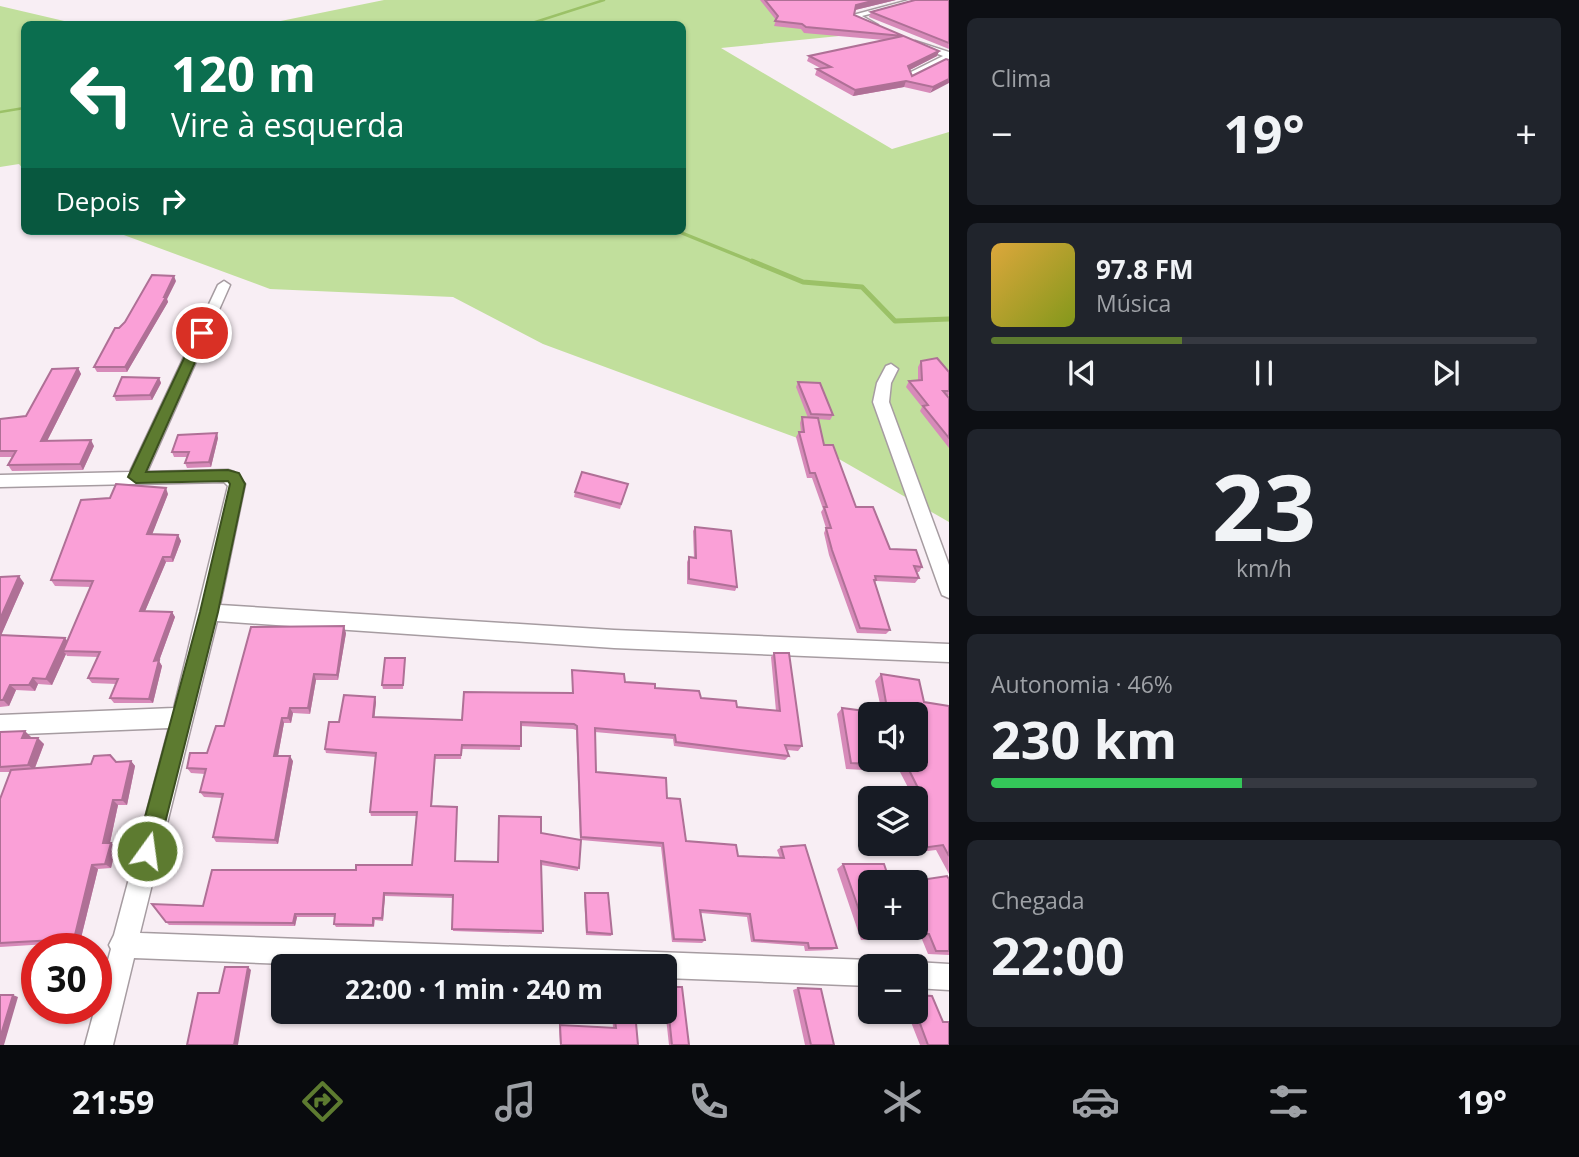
<!DOCTYPE html>
<html lang="pt">
<head>
<meta charset="utf-8">
<style>
	:root { --surface:#171b24; --page:#20242c; --text:#f1f3f6; --muted:#9ea1a6; --line:#363941; --accent:#5d7b30 }
	body { margin:0; font-family:"Open Sans",sans-serif; background:var(--page); color:var(--text); height:100vh; display:flex; flex-direction:column; font-size:26px; white-space:nowrap }
	* { box-sizing:border-box; margin:0 }
	p { font-size:23px; color:var(--muted) }
	.icon { flex:none; width:38px; height:38px; fill:none; stroke:currentColor; stroke-width:2; stroke-linecap:round; stroke-linejoin:round }
	.map { position:relative; flex:1; overflow:hidden }
	.panel { display:flex; flex-direction:column; gap:18px; padding:18px; background:#0d0f14; width:630px }
	.panel>* { flex:none }
	.guide { position:absolute; left:21px; top:21px; width:665px; height:214px; border-radius:10px; box-shadow:0 2px 5px #0004; background:#0b6e4f; color:#fff; overflow:hidden }
	.tools { position:absolute; left:858px; top:702px; display:grid; gap:14px }
	.tools a { display:grid; place-items:center; width:70px; height:70px; border-radius:10px; background:var(--surface); box-shadow:0 2px 5px #0004; font-size:35px }
	.speed { position:absolute; left:21px; top:933px; display:flex; gap:14px; font-size:35px; font-weight:700; text-align:center }
	.speed>* { display:grid; place-content:center; width:91px; height:91px; border-radius:50%; background:var(--surface); box-shadow:0 2px 5px #0004; line-height:1 }
	.speed .limit { border:10px solid #d22; background:#fff; color:#111 }
	.pin { position:absolute; display:grid; place-items:center; width:60px; height:60px; color:#fff; margin:-30px; border:4px solid #fff; border-radius:50%; box-shadow:0 2px 7px #0007 }
	.me { position:absolute; width:77px; margin:-38px; rotate:14deg; stroke-linejoin:round; filter:drop-shadow(0 0 5px #0008) }
	.turn { display:flex; align-items:center; gap:24px; height:147px; padding:0 35px; font-size:32px }
	.turn .icon { width:91px; height:91px; stroke-width:2.5 }
	.turn b { display:block; font-size:49px; line-height:60px }
	.then { display:flex; align-items:center; height:66px; padding:0 35px; background:#0003; gap:14px; font-size:26px }
	.big { font-size:52px; font-weight:700; line-height:1.1 }
	.panel .card { flex:1; display:flex; flex-direction:column; justify-content:center; gap:10px; min-width:0; padding:0 24px; border-radius:10px; background:var(--page) }
	.panel .dial { align-items:center; gap:0 }
	.dial b { font-size:91px; line-height:1 }
	.song { display:flex; align-items:center; gap:21px }
	.cover { width:84px; height:84px; border-radius:10px; background:linear-gradient(135deg,hsl(40 70% 55%),hsl(70 70% 35%)) }
	.played { height:7px; border-radius:4px; background:linear-gradient(90deg,var(--accent) 35%,var(--line) 35%) }
	.keys { display:flex; justify-content:space-around; direction:ltr }
	.heat { display:flex; justify-content:space-between; align-items:center; font-size:38px; direction:ltr }
	.charge { height:10px; border-radius:5px; background:linear-gradient(90deg,#34c759 46%,var(--line) 0) }
	.trip { position:absolute; left:271px; top:954px; width:406px; height:70px; border-radius:10px; background:var(--surface); box-shadow:0 2px 5px #0004; font-weight:700; line-height:70px; text-align:center }
	.tabs { display:flex; height:112px; justify-content:space-around; align-items:center; background:#090b0e; color:var(--muted) }
	.tabs .icon { width:49px; height:49px }
	.tabs .current { color:var(--accent) }
	.tabs b { font-size:32px; color:var(--text) }
	main { display:flex; flex:1; min-height:0 }
	.map>svg:first-child { display:block }
</style>
</head>
<body>
<main>
<div class="map">
<svg width="949" height="1045" viewBox="0 0 949 1045">
	<rect width="100%" height="100%" fill="#f8eef4"/>
	<g fill="#c1df9c">
		<polygon points="384,0 804,0 869,33 721,48 892,149 949,132 949,522 811,443 543,344 453,297 270,289 113,231 682,231 682,24 266,24"/>
		<polygon points="0,6 77,24 24,24 24,170 19,164 0,167"/>
	</g>
	<g fill="none" stroke-linecap="round" stroke-linejoin="round">
		<g stroke="#9bc167" stroke-width="2.5">
			<polyline points="407,24 458,24"/>
			<polyline points="529,24 604,0"/>
			<polyline points="0,112 24,108"/>
		</g>
		<polyline stroke="#9bc167" stroke-width="3.5" points="677,231 756,263"/>
		<polyline stroke="#9bc167" stroke-width="5" points="752,261 803,282 862,287 895,321 949,319"/>
		<g stroke="#a69ca1" stroke-width="3">
			<g id="street">
				<polygon points="909,0 922,0 862,16 878,25 878,29 858,23 853,15"/>
				<polygon points="915,41 949,52 949,59 913,78 907,78 907,74 943,56 915,45"/>
				<polygon points="224,281 230,285 147,472 228,470 234,472 245,484 220,605 614,630 949,644 949,662 614,648 217,621 140,933 870,960 880,966 870,966 870,986 665,978 665,966 336,966 134,958 113,1045 85,1045 111,949 109,945 114,935 169,728 0,735 0,715 174,708 228,486 224,482 0,487 0,475 130,472 218,285"/>
				<polygon points="891,364 898,369 891,383 889,402 949,565 949,598 942,595 940,590 873,402 877,383 886,366"/>
				<polygon points="915,962 949,964 949,990 915,988 915,966 906,966"/>
			</g>
		</g>
		<use href="#street" fill="#fff" fill-rule="evenodd"/>
	</g>
	<g fill="#d78ab9" fill-rule="evenodd">
		<polygon points="760,0 896,0 855,10 854,15 939,51 937,56 909,70 912,76 946,59 930,93 904,87 853,96 815,75 817,69 822,69 807,61 809,56 884,40 804,33 801,29 774,26 776,20"/>
		<polygon points="949,0 949,49 869,17 871,12"/>
		<polygon points="176,281 167,299 168,302 127,372 97,372 94,367 119,328"/>
		<polygon points="921,361 949,372 949,395 947,396 949,398 949,448 920,411 922,407 906,387 909,381 918,381 918,367"/>
		<polygon points="78,368 81,374 47,441 94,446 83,470 12,471 8,465 12,457 0,457 0,419 26,416"/>
		<polygon points="159,378 161,383 152,400 116,401 114,396"/>
		<polygon points="798,382 833,415 830,420 818,419 824,445 856,507 890,549 922,567 919,572 916,572 919,578 915,583 876,581 874,583 890,630 886,634 857,633 829,555 824,533 826,528 821,512 823,509 812,478 807,478 796,437 799,432 801,432 800,423 802,417 808,418 796,387"/>
		<polygon points="218,438 211,467 187,468 185,463 187,457 174,457 172,452"/>
		<polygon points="628,484 620,509 574,497 575,492"/>
		<polygon points="168,494 152,534 178,535 181,541 173,562 166,562 145,611 172,612 175,617 159,661 162,666 153,703 114,703 110,698 116,684 92,683 88,678 98,657 67,656 66,654 52,685 38,684 35,691 16,690 9,706 0,707 0,577 24,583 1,635 65,638 67,641 91,587 55,586 51,580"/>
		<polygon points="695,527 737,587 735,591 687,584 687,562 689,557 694,558 693,531"/>
		<polygon points="346,633 338,680 316,680 310,714 293,713 291,723 284,723 278,756 293,761 278,844 216,842 213,837 222,798 204,797 200,792 205,774 191,773 187,768 207,753 224,726"/>
		<path d="M 774,653 L 802,746 L 798,751 L 787,750 L 789,756 L 785,760 L 674,746 L 673,739 L 595,732 L 596,772 L 667,798 L 686,841 L 738,856 L 780,858 L 777,850 L 781,847 L 837,948 L 832,950 L 805,951 L 804,946 L 751,942 L 747,917 L 701,913 L 705,940 L 702,943 L 672,942 L 661,847 L 581,840 L 578,871 L 541,865 L 542,934 L 453,931 L 453,898 L 385,896 L 383,921 L 375,920 L 374,927 L 336,927 L 334,924 L 335,917 L 297,917 L 295,926 L 169,925 L 166,922 L 203,906 L 356,870 L 412,865 L 417,816 L 371,816 L 370,812 L 376,757 L 326,753 L 325,749 L 339,722 L 375,697 L 376,702 L 374,717 L 462,720 L 572,693 L 572,670 L 737,707 L 776,711 L 771,657 ZM 521,726 L 573,729 L 576,730 L 580,840 L 541,833 L 498,862 L 456,861 L 432,806 L 435,759 L 461,759 L 462,749 L 520,750 Z"/>
		<polygon points="405,658 403,689 383,689 382,685"/>
		<polygon points="881,674 924,702 949,706 949,874 936,850 885,856 880,844 915,844 913,797 900,772 846,769 837,714 842,708 882,713 875,681"/>
		<polygon points="0,732 31,737 31,738 44,744 35,768 131,761 135,766 127,805 118,805 110,843 116,847 111,868 98,869 80,942 0,947 0,799 10,772 0,772"/>
		<polygon points="870,803 870,822 864,808"/>
		<polygon points="843,864 870,928 949,879 949,955 928,954 921,937 861,940 837,869"/>
		<polygon points="585,893 612,934 611,936 586,935 584,896"/>
		<polygon points="666,987 689,1045 669,1045 665,1009 665,988"/>
		<polygon points="798,988 834,1045 805,1045 793,990"/>
		<polygon points="915,995 949,1045 920,1045 907,1012 915,1012"/>
		<polygon points="612,1012 635,1012 638,1045 560,1045 559,1027 560,1025 613,1028"/>
	</g>
	<g fill="#af7096">
		<polygon points="876,0 896,0 855,10 856,5"/>
		<polygon points="939,51 937,56 906,72 908,66"/>
		<polygon points="949,79 949,83 930,93 933,87"/>
		<polygon points="906,81 904,87 853,96 855,90"/>
		<polygon points="174,276 176,281 167,299 168,302 127,372 125,367"/>
		<polygon points="78,368 81,374 44,447 41,441"/>
		<polygon points="159,378 161,383 152,400 150,395"/>
		<polygon points="217,433 218,438 211,467 209,462"/>
		<polygon points="91,440 94,446 83,470 80,464"/>
		<polygon points="166,488 168,494 150,540 147,534"/>
		<polygon points="178,535 181,541 173,562 171,557"/>
		<polygon points="163,557 166,562 143,616 140,611"/>
		<polygon points="19,576 24,583 0,638 0,619"/>
		<polygon points="172,612 175,617 159,661 162,666 153,703 149,699 154,661"/>
		<polygon points="344,626 346,633 338,680 337,675"/>
		<polygon points="65,638 70,644 63,651 66,654 52,685 46,679"/>
		<polygon points="314,674 316,680 310,714 308,708"/>
		<polygon points="33,678 38,684 35,691 29,685"/>
		<polygon points="10,685 16,690 9,706 3,700"/>
		<polygon points="375,697 376,702 374,722 373,717"/>
		<polygon points="290,708 293,713 291,723 288,718"/>
		<polygon points="282,718 284,723 277,761 274,756"/>
		<polygon points="25,731 31,737 29,744 22,738"/>
		<polygon points="38,738 44,744 34,770 28,765"/>
		<polygon points="290,756 293,761 278,844 275,840"/>
		<polygon points="131,761 135,766 127,805 122,800"/>
		<polygon points="113,800 118,805 109,847 103,843"/>
		<polygon points="111,843 116,847 111,868 105,864"/>
		<polygon points="92,865 98,869 80,942 74,939"/>
		<polygon points="384,893 385,896 383,921 382,918"/>
		<polygon points="295,914 297,917 295,926 293,923"/>
		<polygon points="248,967 251,970 238,1045 234,1045"/>
		<polygon points="13,995 18,997 4,1045 0,1045 0,1038"/>
	</g>
	<g fill="#faa0d7" stroke="#af7096" stroke-width="2" fill-rule="evenodd">
		<polygon points="765,0 876,0 856,5 854,15 939,51 908,66 912,76 946,59 949,60 949,79 933,87 906,81 855,90 817,69 831,67 809,56 903,36 806,27 802,24 775,21 778,16"/>
		<polygon points="915,0 949,0 949,43 871,12"/>
		<polygon points="152,275 174,276 164,297 166,297 125,367 94,367 115,328 119,328 125,322"/>
		<polygon points="937,358 949,372 949,391 943,391 949,398 949,438 923,406 928,405 909,381 922,380 921,361"/>
		<polygon points="78,368 41,441 91,440 80,464 8,465 16,451 0,451 0,419 26,416 52,369"/>
		<polygon points="122,377 159,378 150,395 114,396"/>
		<polygon points="798,382 820,383 833,415 811,414"/>
		<polygon points="802,417 818,418 824,445 833,445 856,507 873,507 890,549 916,550 922,567 914,566 919,578 875,576 876,580 874,580 890,630 860,628 832,550 826,528 831,528 824,507 827,507 815,473 810,473 799,432 804,432"/>
		<polygon points="217,433 209,462 185,463 189,452 172,452 178,435"/>
		<polygon points="582,472 628,484 621,504 575,492"/>
		<polygon points="116,484 166,488 147,534 178,535 171,557 163,557 140,611 172,612 154,661 159,660 149,699 110,698 118,679 88,678 100,652 63,651 93,581 51,580 81,500 110,498"/>
		<polygon points="695,527 731,531 737,587 689,579 689,557 696,558"/>
		<polygon points="19,576 0,619 0,577"/>
		<polygon points="344,626 337,675 314,674 308,708 290,708 288,718 282,718 274,756 290,756 275,840 213,837 223,794 200,792 206,769 187,768 190,753 207,753 216,726 224,726 251,627"/>
		<polygon points="0,635 65,638 46,679 33,678 29,685 10,685 3,700 0,700"/>
		<polygon points="774,653 789,653 802,746 785,745 789,756 676,742 675,735 595,728 596,772 666,778 667,798 680,799 686,841 736,845 738,856 784,858 781,847 805,845 837,948 809,948 808,943 754,940 750,914 700,910 705,940 674,939 663,843 581,837 577,726 574,724 521,722 521,746 462,745 461,755 435,755 431,806 457,807 455,861 498,862 499,816 541,817 541,833 581,840 579,868 541,861 543,931 452,929 453,895 384,893 382,918 373,918 373,925 334,924 335,914 295,914 293,923 166,922 152,904 203,906 212,870 356,870 356,865 412,865 417,812 370,812 376,753 325,749 329,722 339,722 344,695 375,697 373,717 462,720 464,692 573,693 572,670 624,674 625,682 655,684 655,688 699,691 701,698 736,701 737,707 780,711"/>
		<polygon points="385,658 405,658 403,685 382,685"/>
		<path d="M 881,674 L 919,680 L 924,702 L 949,706 L 949,856 L 943,845 L 892,852 L 888,844 L 915,844 L 915,798 L 906,798 L 922,796 L 907,766 L 851,763 L 842,708 L 888,714 ZM 870,714 L 915,714 L 915,760 L 870,760 Z"/>
		<polygon points="25,731 22,738 38,738 28,765 0,767 0,732"/>
		<polygon points="110,755 116,762 131,761 122,800 113,800 103,843 111,843 105,864 92,865 74,939 0,943 0,799 11,770 91,764 94,756"/>
		<polygon points="843,864 884,864 890,882 870,882 870,928 915,928 915,882 908,882 947,876 949,879 949,951 936,951 929,934 868,936"/>
		<polygon points="585,893 608,893 612,934 587,932"/>
		<polygon points="225,967 248,967 234,1045 187,1045 198,993 219,993"/>
		<polygon points="666,987 682,987 689,1045 672,1045"/>
		<polygon points="798,988 821,989 834,1045 811,1045"/>
		<polygon points="0,995 13,995 0,1038"/>
		<polygon points="915,995 932,996 943,1022 949,1022 949,1045 927,1045 928,1045 915,1010"/>
		<polygon points="614,1012 635,1012 638,1045 561,1045 560,1025 616,1028"/>
	</g>
	<polygon fill="#5d7b30" stroke="#3c501f" stroke-width="2" points="202,330 208,333 146,472 228,470 239,473 245,484 218,612 158,851 155,859 147,862 140,859 136,851 200,612 230,484 228,481 136,483 128,477 196,333"/>
</svg>
<div class="tools">
<a><svg class="icon" aria-label="sound" viewBox="0 0 24 24"><path d="M4 9h4l5-4v14l-5-4H4zM17 9q2 3 0 6"/></svg></a>
<a><svg class="icon" aria-label="layers" viewBox="0 0 24 24"><path d="M12 4l9 5-9 5-9-5zM3 14l9 5 9-5"/></svg></a>
<a>+</a>
<a>−</a>
</div>
<div class="speed"><div class="limit">30</div></div>
<div class="pin" style="left:202px;top:333px;background:#d93025"><svg class="icon" aria-label="arrive" viewBox="0 0 24 24"><path d="M6 21V4h12l-3 4 3 4H6"/></svg></div>
<svg class="me" style="left:147px;top:851px" viewBox="-20 -20 40 40"><circle r="17" fill="#5d7b30" stroke="#fff" stroke-width="3"/><path d="M0-11L8 9 0 5-8 9z" fill="#fff"/></svg>
<div class="trip">22:00 · 1 min · 240 m</div>
<div class="guide">
<div class="turn"><svg class="icon" aria-label="left" viewBox="0 0 24 24"><path d="M17 20v-9H6M10 6l-5 5 5 5"/></svg><div><b>120 m</b>Vire à esquerda</div></div>
<div class="then">Depois<svg class="icon" aria-label="right" viewBox="0 0 24 24"><path d="M7 20v-9h11M14 6l5 5-5 5"/></svg></div>
</div>
</div>
<section class="panel">
<div class="card"><p>Clima</p>
<div class="heat"><a>−</a><b class="big">19°</b><a>+</a></div>
</div>
<div class="card">
<div class="song"><i class="cover"></i><div><b>97.8 FM</b><p>Música</p></div></div>
<div class="played"></div>
<div class="keys"><svg class="icon" aria-label="previous" viewBox="0 0 24 24"><path d="M18 5L8 12l10 7zM5 5v14"/></svg><svg class="icon" aria-label="pause" viewBox="0 0 24 24"><path d="M8 5v14M16 5v14"/></svg><svg class="icon" aria-label="next" viewBox="0 0 24 24"><path d="M6 5l10 7-10 7zM19 5v14"/></svg></div>
</div>
<div class="card dial"><b>23</b><p>km/h</p></div>
<div class="card"><p>Autonomia · 46%</p><b class="big">230 km</b><div class="charge"></div></div>
<div class="card"><p>Chegada</p><b class="big">22:00</b></div>
</section>
</main>
<nav class="tabs">
<b>21:59</b>
<svg class="icon current" aria-label="directions" viewBox="0 0 24 24"><path d="M12 3l9 9-9 9-9-9zM9 14v-3h6M13 9l2 2-2 2"/></svg>
<svg class="icon" aria-label="music" viewBox="0 0 24 24"><path d="M9 18V5l10-2v13"/><circle cx="6" cy="18" r="3"/><circle cx="16" cy="16" r="3"/></svg>
<svg class="icon" aria-label="phone" viewBox="0 0 24 24"><path d="M5 4h4l2 5-3 2q2 4 5 5l2-3 5 2v4C11 20 4 13 5 4z"/></svg>
<svg class="icon" aria-label="climate" viewBox="0 0 24 24"><path d="M12 3v18M4 7l16 10M4 17L20 7"/></svg>
<svg class="icon" aria-label="car" viewBox="0 0 24 24"><path d="M5 17H2v-5l4-1 3-4h7l3 4 3 1v5h-3M9 17h6M6 11h13"/><circle cx="7" cy="17" r="2"/><circle cx="17" cy="17" r="2"/></svg>
<svg class="icon" aria-label="filters" viewBox="0 0 24 24"><path d="M4 7h16M4 17h16"/><circle cx="9" cy="7" r="2"/><circle cx="15" cy="17" r="2"/></svg>
<b>19°</b>
</nav>
</body>
</html>
